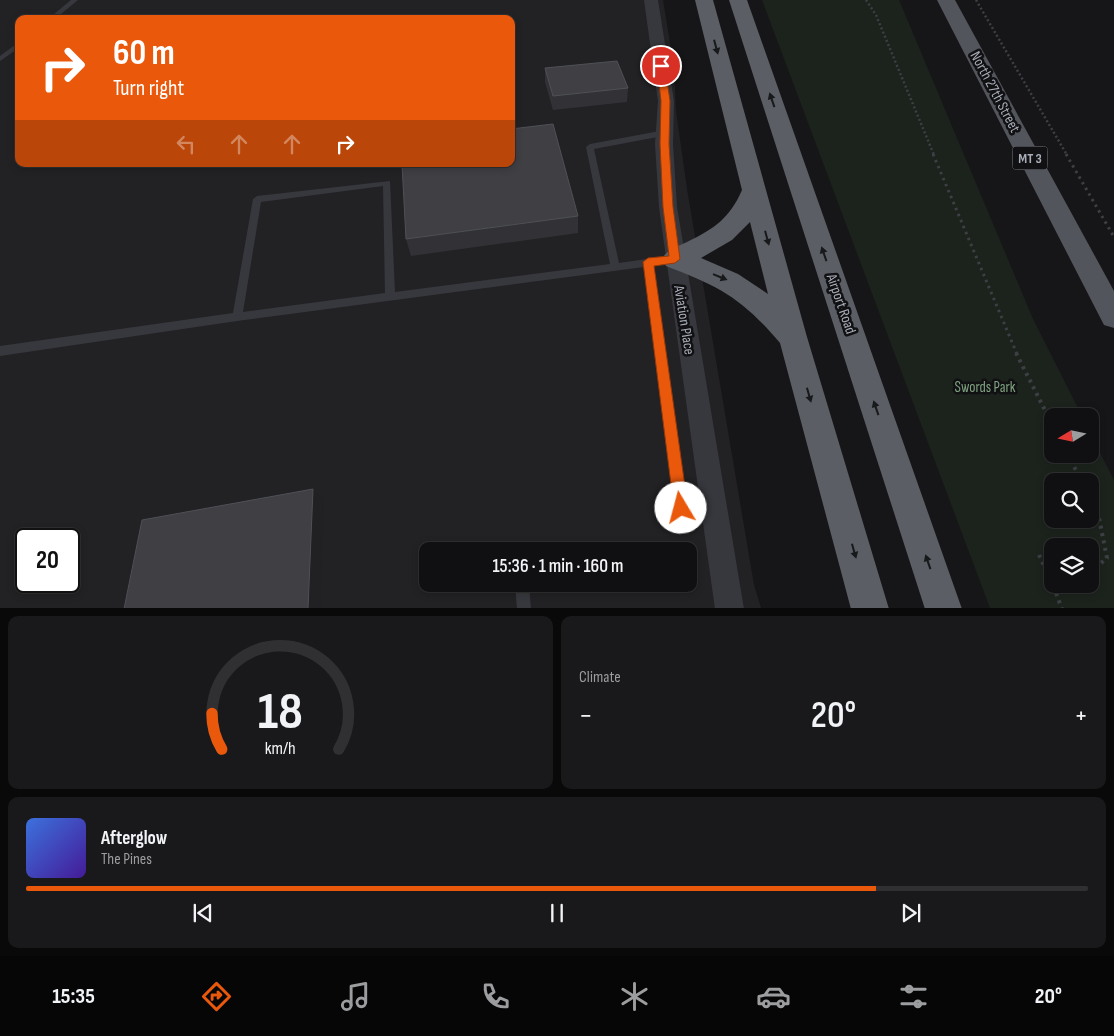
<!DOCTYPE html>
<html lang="en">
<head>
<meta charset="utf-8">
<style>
	:root { --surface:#101012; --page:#19191b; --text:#f1f3f6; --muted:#9c9d9f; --line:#303032; --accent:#ea580c }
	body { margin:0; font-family:"Sofia Sans Condensed",sans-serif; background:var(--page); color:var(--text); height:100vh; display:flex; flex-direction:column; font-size:19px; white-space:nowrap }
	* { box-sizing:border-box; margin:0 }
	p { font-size:16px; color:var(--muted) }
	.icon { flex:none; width:28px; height:28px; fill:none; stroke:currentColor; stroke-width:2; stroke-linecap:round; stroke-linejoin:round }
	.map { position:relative; height:608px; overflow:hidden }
	.drawer { display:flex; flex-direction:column; gap:8px; padding:8px; background:#09090a; flex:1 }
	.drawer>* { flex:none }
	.guide { position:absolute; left:15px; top:15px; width:500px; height:152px; border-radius:10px; box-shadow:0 2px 8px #0003,0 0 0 1px var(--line); background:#ea580c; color:#fff; overflow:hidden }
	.needle { width:32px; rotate:260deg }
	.fabs { position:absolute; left:1044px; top:408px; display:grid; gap:10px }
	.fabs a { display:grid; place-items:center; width:55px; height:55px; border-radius:10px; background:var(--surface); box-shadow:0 2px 8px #0003,0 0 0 1px var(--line); font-size:25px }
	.speed { position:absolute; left:15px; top:528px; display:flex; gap:10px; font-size:25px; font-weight:700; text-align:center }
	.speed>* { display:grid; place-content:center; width:65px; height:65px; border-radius:50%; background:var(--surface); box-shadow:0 2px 8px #0003,0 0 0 1px var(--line); line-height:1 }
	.speed .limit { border:2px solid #111; border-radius:8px; background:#fff; color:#111 }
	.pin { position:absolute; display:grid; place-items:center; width:42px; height:42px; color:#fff; margin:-21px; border:2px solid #fff; border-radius:50%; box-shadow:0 1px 5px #0007 }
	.me { position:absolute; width:55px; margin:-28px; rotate:352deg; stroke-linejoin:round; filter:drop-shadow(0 0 4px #0008) }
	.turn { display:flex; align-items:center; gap:18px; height:105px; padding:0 15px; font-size:22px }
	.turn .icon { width:65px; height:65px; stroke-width:2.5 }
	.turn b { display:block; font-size:35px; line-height:42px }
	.lanes { display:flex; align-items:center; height:48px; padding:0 15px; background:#0003; justify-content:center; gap:25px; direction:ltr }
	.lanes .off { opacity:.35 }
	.big { font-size:38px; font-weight:600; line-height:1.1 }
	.drawer .card { flex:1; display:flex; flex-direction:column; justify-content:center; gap:8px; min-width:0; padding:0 18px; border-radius:10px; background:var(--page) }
	.drawer .dial { align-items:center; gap:0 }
	.dial svg { height:130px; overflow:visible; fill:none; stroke:var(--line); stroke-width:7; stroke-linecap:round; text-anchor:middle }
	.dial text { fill:var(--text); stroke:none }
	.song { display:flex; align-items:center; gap:15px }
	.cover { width:60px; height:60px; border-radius:8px; background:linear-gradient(135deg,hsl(220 70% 55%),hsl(260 70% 35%)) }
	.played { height:5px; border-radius:2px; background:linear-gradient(90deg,var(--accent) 80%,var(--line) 80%) }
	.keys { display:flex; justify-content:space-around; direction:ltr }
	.heat { display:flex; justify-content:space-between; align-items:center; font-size:28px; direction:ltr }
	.drawer .tiles { flex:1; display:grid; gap:8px; grid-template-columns:1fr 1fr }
	.card:last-child { grid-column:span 2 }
	.trip { position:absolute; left:419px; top:542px; width:278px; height:50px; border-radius:10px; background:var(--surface); box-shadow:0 2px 8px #0003,0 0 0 1px var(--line); font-weight:600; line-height:50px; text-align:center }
	.tabs { display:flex; height:80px; justify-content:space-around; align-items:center; background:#060607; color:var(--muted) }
	.tabs .icon { width:35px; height:35px }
	.tabs .active { color:var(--accent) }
	.tabs b { font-size:22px; color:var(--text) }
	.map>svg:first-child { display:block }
</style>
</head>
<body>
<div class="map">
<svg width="1114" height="609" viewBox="0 0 1114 609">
	<rect width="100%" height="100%" fill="#161618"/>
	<path fill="#222225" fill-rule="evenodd" d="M 0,0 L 663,0 L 674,67 L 676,111 L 687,189 L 754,585 L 761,608 L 0,608 ZM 19,19 L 511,19 L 511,164 L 19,164 ZM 26,539 L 69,539 L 69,581 L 26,581 ZM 428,551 L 688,551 L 688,584 L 428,584 Z"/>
	<path fill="#1c231d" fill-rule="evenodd" d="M 762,0 L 899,0 L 1033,319 L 1082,416 L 1052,416 L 1052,454 L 1090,454 L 1090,433 L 1114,480 L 1114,608 L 990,608 ZM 1052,481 L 1090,481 L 1090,519 L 1052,519 ZM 1052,546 L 1090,546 L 1090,584 L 1052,584 Z"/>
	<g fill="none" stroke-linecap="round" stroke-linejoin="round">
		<g stroke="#3d3f44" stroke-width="2.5" stroke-dasharray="2 2.5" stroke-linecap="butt">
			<polyline points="866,0 876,15 934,155"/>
			<polyline points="976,0 1067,155"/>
		</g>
		<g stroke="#3d3f44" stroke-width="3" stroke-dasharray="2.5 4" stroke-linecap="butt">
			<polyline points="933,154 1017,354"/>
			<polyline points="1066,154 1114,237"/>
		</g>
		<g stroke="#3d3f44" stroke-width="4" stroke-dasharray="3 4.5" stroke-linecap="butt">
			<polyline points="1016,353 1052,424"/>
			<polyline points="1067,454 1082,481"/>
			<polyline points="1090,498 1098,513 1107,558 1090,572"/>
			<polyline points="1039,555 1053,585"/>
			<polyline points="1059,584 1053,585 1062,609"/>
		</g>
		<g fill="#37383d" fill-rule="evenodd">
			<polygon points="71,0 78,0 55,19 48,19"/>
			<polygon points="19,42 19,48 0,61 0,56"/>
			<path d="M 665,130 L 668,131 L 668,135 L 594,149 L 619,263 L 675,255 L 680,259 L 675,263 L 653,266 L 690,526 L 688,530 L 684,532 L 680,530 L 678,526 L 644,267 L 237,321 L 0,356 L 0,346 L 233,313 L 253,199 L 257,196 L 390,181 L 395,292 L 610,264 L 586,147 L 590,144 ZM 383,186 L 385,293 L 243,312 L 261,202 Z"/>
			<polygon points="515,584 529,584 531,609 517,609"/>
		</g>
		<polygon fill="#37383d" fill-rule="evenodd" points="644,0 658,0 674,101 673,144 677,207 744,609 715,609 659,207 655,144 658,101"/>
		<polygon fill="#53555c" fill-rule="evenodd" points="937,0 955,0 1114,291 1114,328 1104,325"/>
		<g fill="#5b5e65" fill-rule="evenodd">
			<path d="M 695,0 L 713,0 L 807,337 L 889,609 L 851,609 L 780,343 C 743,299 719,286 666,266 L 662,259 C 667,249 677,247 687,242 C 714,229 730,218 742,190 ZM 750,222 L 768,294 L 738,274 L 701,258 L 732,240 Z"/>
			<polygon points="729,0 747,0 962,609 925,609"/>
		</g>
	</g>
	<g fill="#323236">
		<polygon points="545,68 628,88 627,102 553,110 545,82"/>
		<polygon points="245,164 271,164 246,167"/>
		<polygon points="578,216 578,233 411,256 406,239"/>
	</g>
	<polygon fill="#212124" points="313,489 324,500 320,609 308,609"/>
	<g fill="#3f3f44" stroke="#4f5156">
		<polygon points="617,61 628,88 553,96 545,68"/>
		<polygon points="553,124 578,216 406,239 402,164 511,164 511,129"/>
		<polygon points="313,489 308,609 124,609 142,520"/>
	</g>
	<defs><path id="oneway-solid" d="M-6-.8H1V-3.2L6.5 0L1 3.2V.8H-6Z" transform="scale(1.25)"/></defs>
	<g fill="#18191b">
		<use href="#oneway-solid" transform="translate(716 47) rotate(75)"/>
		<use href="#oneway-solid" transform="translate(772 100) rotate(-109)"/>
		<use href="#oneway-solid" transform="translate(767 238) rotate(75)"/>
		<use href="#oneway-solid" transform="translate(824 254) rotate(-109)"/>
		<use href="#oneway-solid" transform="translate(720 277) rotate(22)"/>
		<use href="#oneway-solid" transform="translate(809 395) rotate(74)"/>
		<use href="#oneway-solid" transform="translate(876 408) rotate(-109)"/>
		<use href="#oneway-solid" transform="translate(854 551) rotate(74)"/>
		<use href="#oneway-solid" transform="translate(928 562) rotate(-109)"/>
	</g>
	<polygon fill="#ea580c" stroke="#983908" points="661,63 665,66 670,101 669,144 673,207 680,259 675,263 654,266 688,508 686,512 681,515 676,512 674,508 643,262 648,258 669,256 663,207 660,144 661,101 657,66"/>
	<g text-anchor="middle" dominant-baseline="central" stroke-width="5" stroke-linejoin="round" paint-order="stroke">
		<rect fill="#111113" stroke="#7b7e86" stroke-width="1" x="1012.5" y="146.5" width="35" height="23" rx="4"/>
		<g font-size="14" font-weight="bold" fill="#a8adb8">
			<text x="1030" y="158">MT 3</text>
		</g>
		<g font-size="15" fill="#a8adb8" stroke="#111113">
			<text transform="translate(995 92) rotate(62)">North 27th Street</text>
			<text transform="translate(841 304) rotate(71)">Airport Road</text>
			<text transform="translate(684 320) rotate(81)">Aviation Place</text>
		</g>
		<g font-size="15" fill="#7fa381" stroke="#111113">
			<text x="985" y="387">Swords Park</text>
		</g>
	</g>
</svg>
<div class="fabs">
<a><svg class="needle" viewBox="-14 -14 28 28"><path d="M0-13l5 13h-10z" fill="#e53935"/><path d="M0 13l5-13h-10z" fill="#9c9d9f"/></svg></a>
<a><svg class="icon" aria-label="search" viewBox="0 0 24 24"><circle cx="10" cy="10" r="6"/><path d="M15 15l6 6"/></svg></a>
<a><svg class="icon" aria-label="layers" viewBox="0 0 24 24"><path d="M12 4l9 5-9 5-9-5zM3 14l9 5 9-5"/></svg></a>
</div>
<div class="speed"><div class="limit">20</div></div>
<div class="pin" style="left:661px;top:66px;background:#d93025"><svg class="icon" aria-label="arrive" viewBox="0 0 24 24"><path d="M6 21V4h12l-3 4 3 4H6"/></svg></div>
<svg class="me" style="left:681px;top:508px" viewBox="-20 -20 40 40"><circle r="19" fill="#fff"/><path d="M0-13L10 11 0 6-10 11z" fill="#ea580c"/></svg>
<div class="trip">15:36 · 1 min · 160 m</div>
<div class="guide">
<div class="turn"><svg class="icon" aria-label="right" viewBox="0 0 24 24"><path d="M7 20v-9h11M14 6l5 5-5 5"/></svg><div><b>60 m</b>Turn right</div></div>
<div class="lanes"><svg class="icon off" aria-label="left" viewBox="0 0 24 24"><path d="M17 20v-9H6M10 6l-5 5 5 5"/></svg><svg class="icon off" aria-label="ahead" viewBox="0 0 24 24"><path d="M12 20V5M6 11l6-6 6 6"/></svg><svg class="icon off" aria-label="ahead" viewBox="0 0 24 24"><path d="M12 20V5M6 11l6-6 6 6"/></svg><svg class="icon" aria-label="right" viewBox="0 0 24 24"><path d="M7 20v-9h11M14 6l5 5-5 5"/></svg></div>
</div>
</div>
<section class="drawer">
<div class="tiles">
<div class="card dial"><svg viewBox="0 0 100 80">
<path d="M14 69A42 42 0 1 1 86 69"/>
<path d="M14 69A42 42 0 0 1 8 47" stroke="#ea580c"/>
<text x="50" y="56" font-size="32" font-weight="700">18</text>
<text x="50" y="72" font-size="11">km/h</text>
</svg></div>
<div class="card"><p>Climate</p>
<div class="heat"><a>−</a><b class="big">20°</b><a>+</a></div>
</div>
<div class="card">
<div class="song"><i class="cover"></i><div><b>Afterglow</b><p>The Pines</p></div></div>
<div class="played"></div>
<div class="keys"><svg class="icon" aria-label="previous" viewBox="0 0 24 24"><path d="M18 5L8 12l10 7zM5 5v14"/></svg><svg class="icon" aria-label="pause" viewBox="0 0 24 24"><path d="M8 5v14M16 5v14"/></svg><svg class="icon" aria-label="next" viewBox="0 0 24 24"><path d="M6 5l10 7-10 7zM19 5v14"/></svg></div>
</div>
</div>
</section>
<nav class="tabs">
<b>15:35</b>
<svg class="icon active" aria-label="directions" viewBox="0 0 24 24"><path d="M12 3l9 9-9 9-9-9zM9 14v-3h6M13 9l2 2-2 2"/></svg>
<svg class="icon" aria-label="music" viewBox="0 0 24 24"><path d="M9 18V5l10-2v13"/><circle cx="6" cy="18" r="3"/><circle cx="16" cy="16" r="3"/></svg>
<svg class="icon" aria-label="phone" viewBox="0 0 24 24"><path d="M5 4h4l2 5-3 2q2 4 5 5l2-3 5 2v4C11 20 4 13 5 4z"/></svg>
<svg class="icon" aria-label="climate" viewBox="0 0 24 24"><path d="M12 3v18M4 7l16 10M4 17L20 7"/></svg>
<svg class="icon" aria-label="car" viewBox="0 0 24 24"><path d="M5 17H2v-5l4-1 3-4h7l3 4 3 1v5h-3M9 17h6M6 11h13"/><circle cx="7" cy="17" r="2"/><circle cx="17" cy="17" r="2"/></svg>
<svg class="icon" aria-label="filters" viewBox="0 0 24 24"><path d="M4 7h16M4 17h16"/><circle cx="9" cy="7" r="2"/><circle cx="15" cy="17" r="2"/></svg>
<b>20°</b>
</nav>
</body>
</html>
